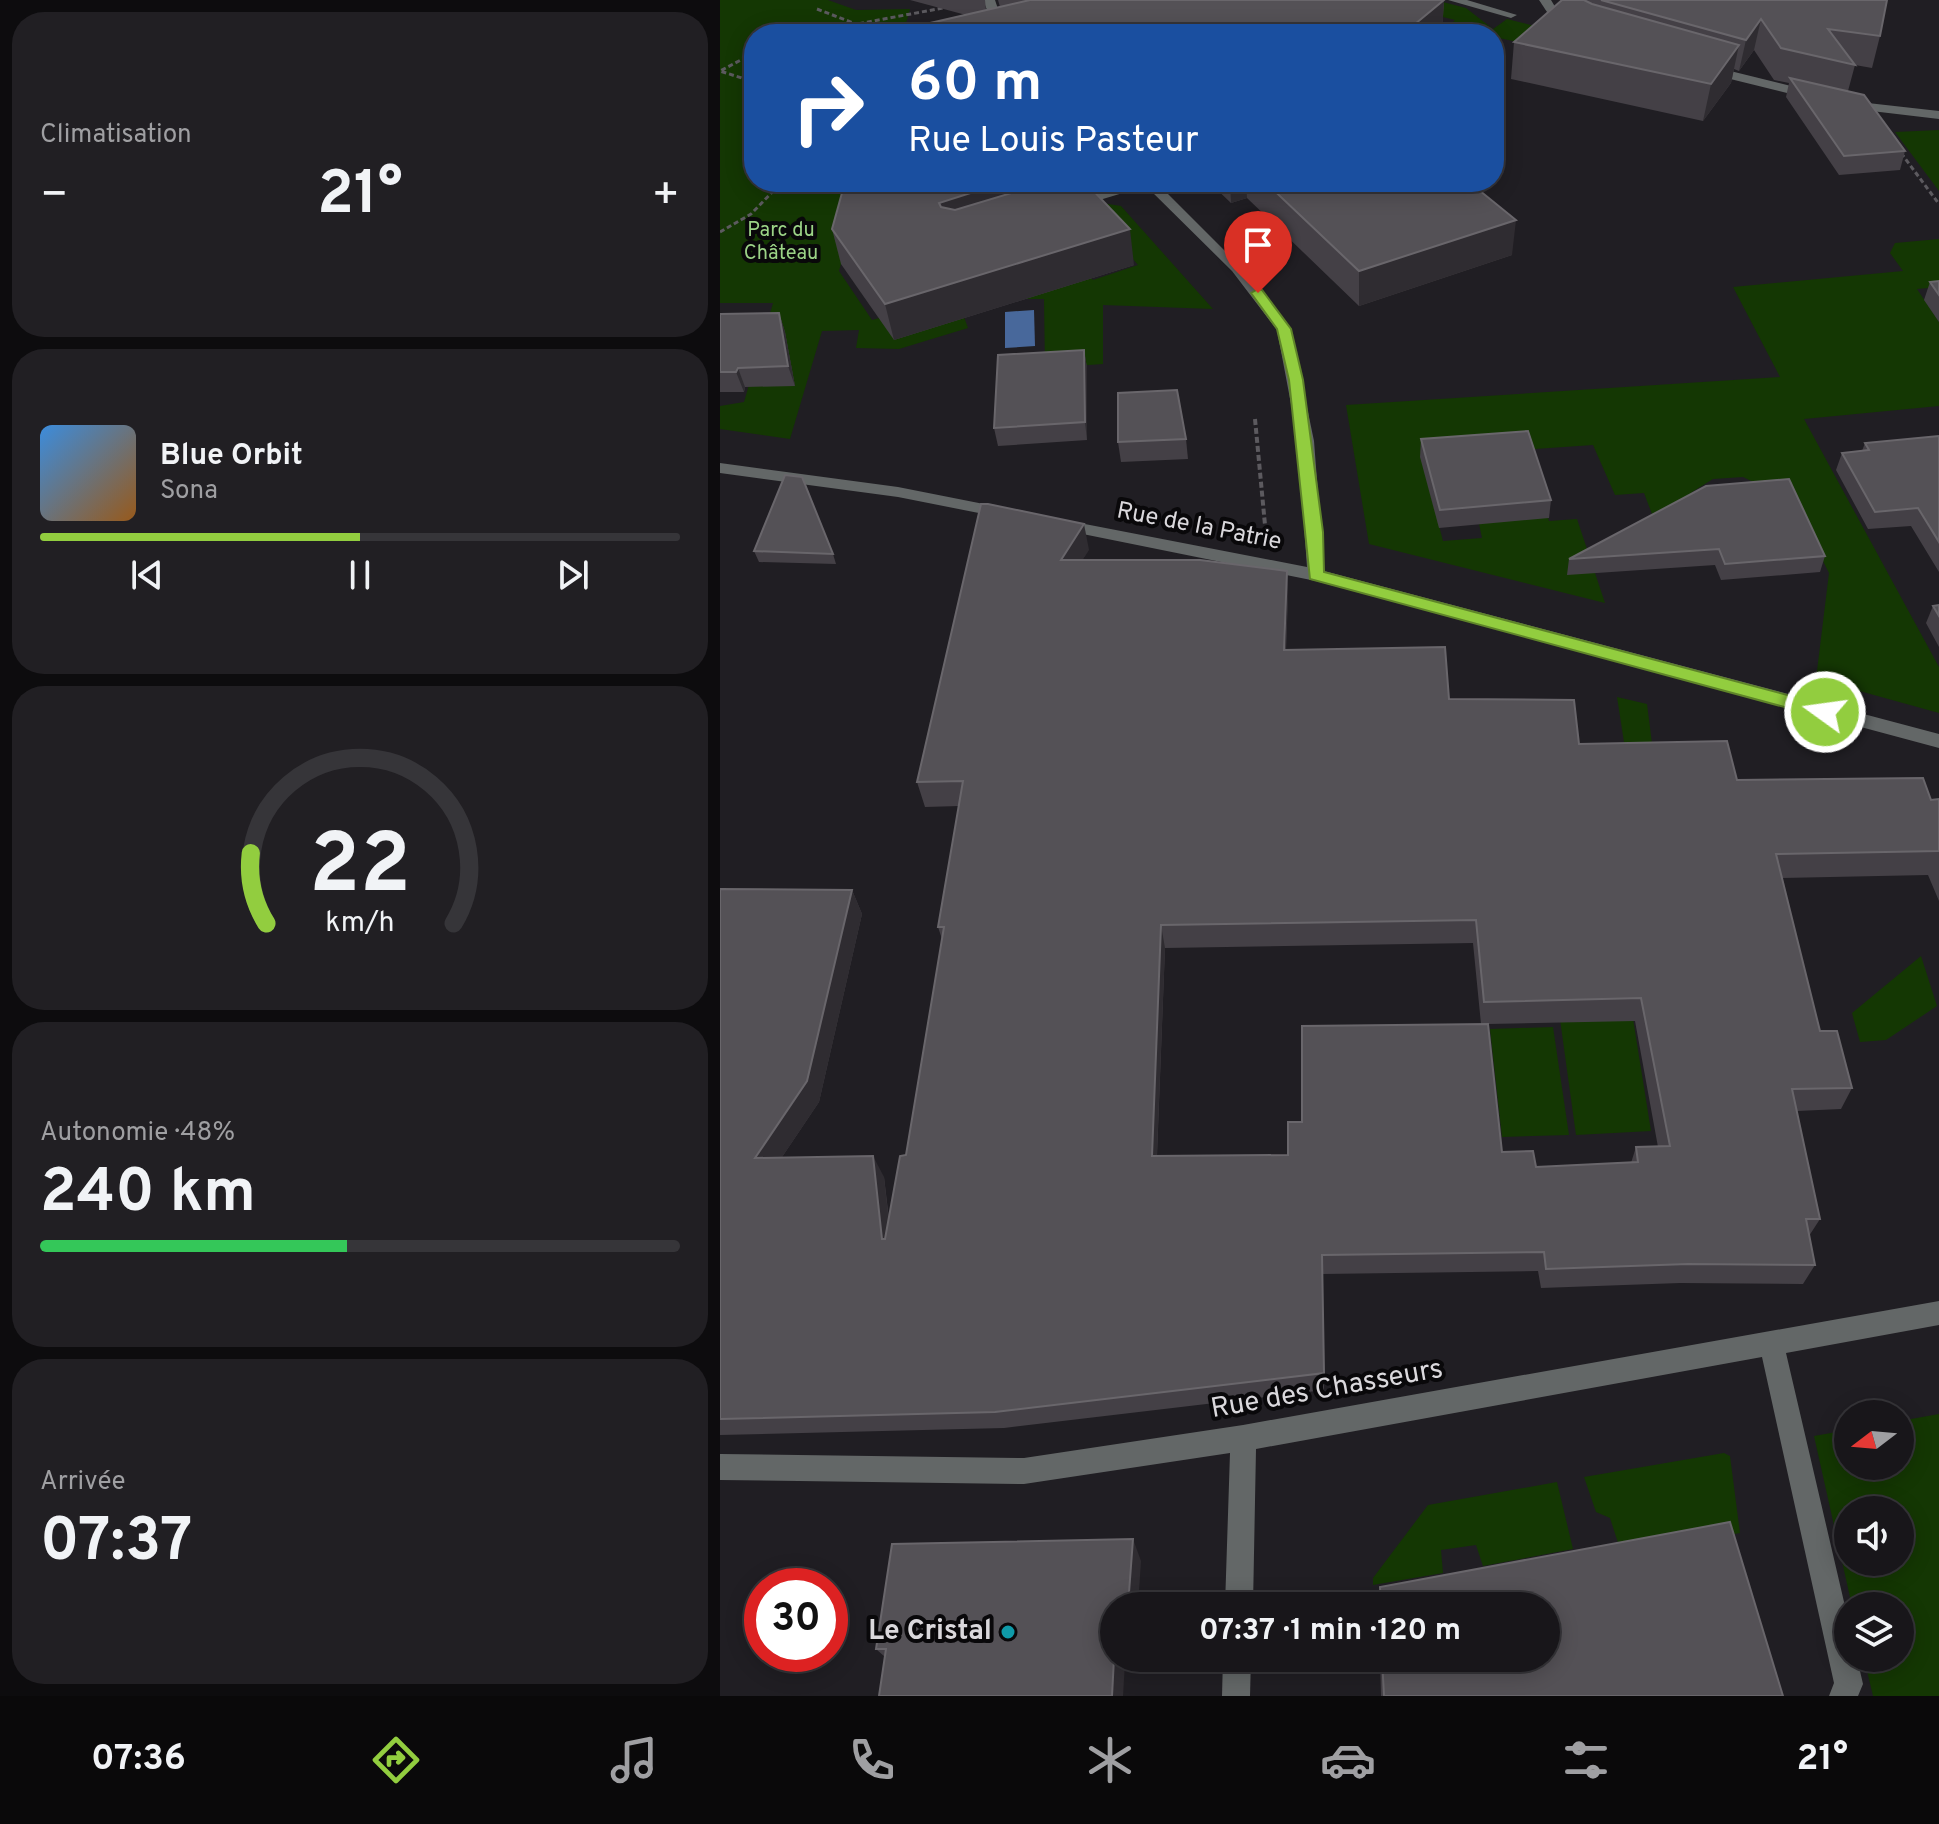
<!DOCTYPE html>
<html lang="fr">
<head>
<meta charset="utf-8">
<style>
	:root { --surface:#18161a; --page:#211f23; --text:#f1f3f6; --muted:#9f9fa2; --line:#363539; --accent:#92cd3f }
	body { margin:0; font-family:Overpass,sans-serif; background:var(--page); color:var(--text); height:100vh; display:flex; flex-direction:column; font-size:30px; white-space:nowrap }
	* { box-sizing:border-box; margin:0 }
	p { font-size:26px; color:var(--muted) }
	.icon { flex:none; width:44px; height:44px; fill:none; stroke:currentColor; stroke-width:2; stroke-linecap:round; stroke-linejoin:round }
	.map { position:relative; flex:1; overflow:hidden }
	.sheet { display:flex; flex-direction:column; gap:12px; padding:12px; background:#0d0c0e; width:720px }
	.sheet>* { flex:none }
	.hud { position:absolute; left:24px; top:24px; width:760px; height:168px; border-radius:32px; box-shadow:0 4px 20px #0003,0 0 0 2px var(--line); background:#1a4fa0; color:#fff; overflow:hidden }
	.needle { width:52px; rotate:254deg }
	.controls { position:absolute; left:1114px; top:1400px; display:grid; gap:16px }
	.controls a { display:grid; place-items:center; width:80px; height:80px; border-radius:50%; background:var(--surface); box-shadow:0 4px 20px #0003,0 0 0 2px var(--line); font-size:40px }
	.speed { position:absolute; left:24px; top:1568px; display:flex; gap:16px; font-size:40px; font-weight:700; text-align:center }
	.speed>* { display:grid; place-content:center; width:104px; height:104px; border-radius:50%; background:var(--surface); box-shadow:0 4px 20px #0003,0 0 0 2px var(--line); line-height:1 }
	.speed .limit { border:12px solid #d22; background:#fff; color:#111 }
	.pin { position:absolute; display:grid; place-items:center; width:68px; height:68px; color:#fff; margin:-82px -34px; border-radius:50% 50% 50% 0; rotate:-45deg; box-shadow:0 0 8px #0007 }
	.pin .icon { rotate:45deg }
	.me { position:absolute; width:88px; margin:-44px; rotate:284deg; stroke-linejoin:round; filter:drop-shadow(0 0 6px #0008) }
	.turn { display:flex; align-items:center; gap:28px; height:168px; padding:0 32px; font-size:36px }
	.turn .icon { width:104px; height:104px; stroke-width:2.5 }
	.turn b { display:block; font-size:56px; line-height:68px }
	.big { font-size:60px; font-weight:700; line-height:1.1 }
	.sheet .widget { flex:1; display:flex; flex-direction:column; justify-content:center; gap:12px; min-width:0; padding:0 28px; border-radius:32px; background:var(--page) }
	.sheet .dial { align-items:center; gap:0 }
	.dial svg { height:208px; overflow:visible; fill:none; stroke:var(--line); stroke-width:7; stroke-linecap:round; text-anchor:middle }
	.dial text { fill:var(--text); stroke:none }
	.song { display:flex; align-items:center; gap:24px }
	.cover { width:96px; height:96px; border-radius:12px; background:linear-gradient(135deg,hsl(210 70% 55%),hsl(30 70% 35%)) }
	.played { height:8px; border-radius:4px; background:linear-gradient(90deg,var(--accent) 50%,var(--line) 50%) }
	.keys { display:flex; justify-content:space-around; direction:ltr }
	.heat { display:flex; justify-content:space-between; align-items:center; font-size:44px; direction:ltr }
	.charge { height:12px; border-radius:6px; background:linear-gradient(90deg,#34c759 48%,var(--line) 0) }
	.trip { position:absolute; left:380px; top:1592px; width:460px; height:80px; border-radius:40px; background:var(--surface); box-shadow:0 4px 20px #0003,0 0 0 2px var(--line); font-weight:700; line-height:80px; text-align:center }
	.tabs { display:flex; height:128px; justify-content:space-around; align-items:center; background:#0a090a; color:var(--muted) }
	.tabs .icon { width:56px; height:56px }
	.tabs .active { color:var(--accent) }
	.tabs b { font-size:36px; color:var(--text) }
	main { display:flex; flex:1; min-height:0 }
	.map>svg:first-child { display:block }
</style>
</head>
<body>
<main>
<section class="sheet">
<div class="widget"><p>Climatisation</p>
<div class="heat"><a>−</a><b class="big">21°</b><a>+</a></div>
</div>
<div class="widget">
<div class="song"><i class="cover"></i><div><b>Blue Orbit</b><p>Sona</p></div></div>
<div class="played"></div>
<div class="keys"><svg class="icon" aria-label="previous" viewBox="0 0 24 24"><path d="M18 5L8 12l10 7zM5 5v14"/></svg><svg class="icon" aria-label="pause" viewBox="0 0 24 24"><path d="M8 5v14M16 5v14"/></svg><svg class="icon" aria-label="next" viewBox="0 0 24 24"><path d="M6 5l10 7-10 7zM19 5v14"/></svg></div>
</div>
<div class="widget dial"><svg viewBox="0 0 100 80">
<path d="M14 69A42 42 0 1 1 86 69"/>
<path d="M14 69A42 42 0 0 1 8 42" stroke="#92cd3f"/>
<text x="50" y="56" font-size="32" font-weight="700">22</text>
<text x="50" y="72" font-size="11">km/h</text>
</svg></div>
<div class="widget"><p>Autonomie · 48%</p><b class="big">240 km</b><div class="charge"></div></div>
<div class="widget"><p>Arrivée</p><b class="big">07:37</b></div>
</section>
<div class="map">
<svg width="1219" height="1696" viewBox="0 0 1219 1696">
	<rect width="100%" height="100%" fill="#201e23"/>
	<g fill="#143703" fill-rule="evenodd">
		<polygon points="0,0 108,0 136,10 190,9 183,34 34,34 34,182 144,182 119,271 152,320 230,298 244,317 248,328 179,349 136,348 139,330 102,331 70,439 0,429 0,406 24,402 53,303 0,303"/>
		<polygon points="719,1 746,8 773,29 787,19 851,35 963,77 774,37 774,34 728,27 735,20 715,15"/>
		<polygon points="1219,130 1219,191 1175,132"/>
		<polygon points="376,202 401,206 493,309 383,305 383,364 325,368 324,299 273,299 365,271 373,280 418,265 397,240"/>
		<polygon points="1219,239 1219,287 1197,289 1219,322 1219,406 1084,419 1219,667 1219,713 1096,679 1109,573 1073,501 1023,477 993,479 972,492 955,512 932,514 924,493 895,495 873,445 701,457 723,541 762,538 759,524 825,508 829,521 857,519 885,603 649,544 626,405 1060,377 1013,287 1183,271 1170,253 1175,243"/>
		<polygon points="897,697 927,704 934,759 906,755"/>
		<polygon points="1201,956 1217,1006 1166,1040 1140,1042 1132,1013"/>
		<polygon points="905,969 931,1131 856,1135 838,1005"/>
		<polygon points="833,1027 849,1135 782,1137 770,1029"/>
		<path d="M 1219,1414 L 1219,1696 L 1153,1696 L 1144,1658 L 1180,1658 L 1180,1606 L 1132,1606 L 1094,1436 L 1128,1430 L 1128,1466 L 1180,1466 L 1180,1421 ZM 1128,1510 L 1180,1510 L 1180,1562 L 1128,1562 Z"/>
		<polygon points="1004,1453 1010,1456 1020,1533 902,1555 890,1518 876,1512 864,1477"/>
		<polygon points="837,1482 853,1549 763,1566 756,1545 721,1550 723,1573 653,1585 653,1578 708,1505"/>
	</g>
	<polygon fill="#48689b" points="314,310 315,346 285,348 285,312"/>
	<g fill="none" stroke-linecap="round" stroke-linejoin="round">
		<g stroke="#5c5a5f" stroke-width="3" stroke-dasharray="5 3" stroke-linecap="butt">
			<polyline points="97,9 136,24"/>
			<polyline points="84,34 228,7"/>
			<polyline points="34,53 0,71 34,82"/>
			<polyline points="1181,153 1219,204"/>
			<polyline points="0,232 31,214 62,182"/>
		</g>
		<polyline stroke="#5c5a5f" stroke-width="4" stroke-dasharray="6 3" stroke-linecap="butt" points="535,419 545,525"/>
		<g fill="#636767" fill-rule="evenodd">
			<polygon points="263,0 275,0 284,27 291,34 278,34 275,30"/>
			<polygon points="728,0 747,0 797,15 791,18"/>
			<path d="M 819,0 L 831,0 L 840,15 L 853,23 L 853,27 C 836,29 828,13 819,0 Z"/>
			<polygon points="986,65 1095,92 1097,95 1091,99 982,72 980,69"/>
			<polygon points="1130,101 1219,111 1219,119 1126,108 1124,105"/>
			<polygon points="412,182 436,182 538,284 571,330 594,441 604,571 1219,734 1219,748 596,581 333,528 331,524 333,520 339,519 587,567 578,441 557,330 512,271 426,186 353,208 346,204"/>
			<polygon points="0,463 178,487 284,508 292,513 284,518 178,497 0,473"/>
			<polygon points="1219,1301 1219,1325 1066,1353 1128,1619 1128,1658 1137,1658 1143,1684 1138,1696 1109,1696 1114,1683 1042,1357 536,1449 533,1606 505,1606 510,1453 304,1484 0,1480 0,1454 304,1458 523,1425"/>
			<polygon points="503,1658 531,1658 530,1696 502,1696"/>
		</g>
	</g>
	<g fill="#444046" fill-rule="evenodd">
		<polygon points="190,0 265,0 266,10 280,7 278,0 724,0 722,33 721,34 180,34 180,30 246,15"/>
		<polygon points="842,0 1167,0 1160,36 1152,68 1135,65 1128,91 1185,151 1180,170 1119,175 1066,97 1069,83 1054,80 1034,50 1019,71 1014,69 1011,83 983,121 791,79 794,42"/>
		<polygon points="489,182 749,182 792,255 639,306 527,198 511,203"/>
		<polygon points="112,229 414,265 174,340 121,264"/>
		<polygon points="1219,281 1219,322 1204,300 1210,282"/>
		<polygon points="59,313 65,332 75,386 25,387 24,392 0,392 0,314"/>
		<polygon points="364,350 367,368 367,440 278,446 274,428"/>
		<polygon points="1219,436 1219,572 1191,526 1148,529 1116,470 1122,453 1142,451 1145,443"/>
		<polygon points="466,439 468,459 401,462 398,442"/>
		<polygon points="701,439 831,500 829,518 719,528 700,457"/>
		<polygon points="986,486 1105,556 1100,572 1001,580 995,565 847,575 849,559"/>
		<path d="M 369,550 L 362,560 L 567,571 L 568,596 L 566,650 L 729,699 L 859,744 L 1017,780 L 1211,800 L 1219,799 L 1219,901 L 1208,875 L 1062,878 L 1100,1031 L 1132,1088 L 1121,1109 L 1077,1111 L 1100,1219 L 1089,1236 L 1095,1265 L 1083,1284 L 960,1283 L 821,1288 L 818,1271 L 602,1274 L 604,1390 L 284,1428 L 0,1435 L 0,889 L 132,890 L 142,914 L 99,1102 L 62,1157 L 164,1177 L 169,1219 L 186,1155 L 222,939 L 218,927 L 239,806 L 205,807 L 197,782 ZM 753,943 L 761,1024 L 568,1155 L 437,1156 L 445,948 ZM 915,1021 L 938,1147 L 916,1147 L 911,1163 L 816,1167 L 782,1152 L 768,1024 Z"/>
		<polygon points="34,551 113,554 116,564 39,562"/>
		<polygon points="1219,605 1219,647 1206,623 1213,606"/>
		<polygon points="1010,1522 1063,1696 661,1696 660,1658 826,1658 826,1606 658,1606 660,1587"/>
		<polygon points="421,1561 394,1606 394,1658 414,1658 414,1662 165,1657 156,1649"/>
	</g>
	<g fill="#2f2c31">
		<polygon points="724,0 722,33 721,34 683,34"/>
		<polygon points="1041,19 1034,50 1019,71 1026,40"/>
		<polygon points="1019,45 1011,83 983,121 991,84"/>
		<polygon points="285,182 349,182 226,238 219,203"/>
		<polygon points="510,182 526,182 527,198 511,203"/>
		<polygon points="796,220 792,255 639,306 639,271"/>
		<polygon points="410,229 414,265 174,340 165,304"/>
		<polygon points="59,313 65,332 75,386 68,366"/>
		<polygon points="364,350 367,368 367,440 365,422"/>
		<polygon points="18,368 25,387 24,392 16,372"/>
		<polygon points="364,524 369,550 346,585 341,560"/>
		<polygon points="567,571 568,596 564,675 564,650"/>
		<polygon points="132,890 142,914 99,1102 48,1178 35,1158"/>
		<polygon points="441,925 445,948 436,1177 432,1156"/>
		<polygon points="153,1156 164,1177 173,1258 162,1239"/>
		<polygon points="413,1539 421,1561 418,1606 408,1606"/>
		<polygon points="394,1658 402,1658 405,1662 403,1696 392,1696"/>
	</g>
	<g fill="#545156" stroke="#69666b" stroke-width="2" fill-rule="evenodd">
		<polygon points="310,0 724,0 683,34 183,34 180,30"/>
		<polygon points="842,0 864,0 872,4 1019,45 991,84 794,42"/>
		<polygon points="881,0 1167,0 1160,36 1108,29 1135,65 1061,48 1041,19 1026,40"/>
		<polygon points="1070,78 1144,95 1185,151 1124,156"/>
		<polygon points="125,182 285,182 219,203 221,207 235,210 328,182 365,182 410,229 165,304 112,229"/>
		<polygon points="545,182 749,182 796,220 639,271"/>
		<polygon points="1219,281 1219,295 1210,282"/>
		<polygon points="59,313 68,366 18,368 16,372 0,372 0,314"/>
		<polygon points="364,350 365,422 274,428 278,355"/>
		<polygon points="457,390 466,439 398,442 398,393"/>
		<polygon points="808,431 831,500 720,510 701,439"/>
		<polygon points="1219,436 1219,542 1198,508 1155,512 1122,453 1149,450 1145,443"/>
		<polygon points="65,475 82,477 113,554 34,551"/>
		<polygon points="1069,479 1105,556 1005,564 999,549 849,559 986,486"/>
		<path d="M 261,504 L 268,504 L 364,524 L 341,560 L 480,560 L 567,571 L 564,650 L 725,647 L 729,699 L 854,700 L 859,744 L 1007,741 L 1017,780 L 1203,778 L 1211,800 L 1219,799 L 1219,851 L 1056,854 L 1100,1031 L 1117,1031 L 1132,1088 L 1072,1089 L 1100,1219 L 1086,1219 L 1095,1265 L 968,1264 L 826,1269 L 824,1252 L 602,1255 L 604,1373 L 275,1412 L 0,1419 L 0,889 L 132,890 L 87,1081 L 35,1158 L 153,1156 L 162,1239 L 165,1239 L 180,1156 L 186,1155 L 224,927 L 218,927 L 243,781 L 197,782 ZM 756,920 L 764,1002 L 921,998 L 950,1146 L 916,1147 L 918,1162 L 816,1167 L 813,1151 L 782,1152 L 768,1024 L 582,1026 L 582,1122 L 568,1122 L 568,1155 L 432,1156 L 441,925 Z"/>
		<polygon points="1219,605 1219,616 1213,606"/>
		<polygon points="1010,1522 1063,1696 664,1696 662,1658 826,1658 826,1606 661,1606 660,1587"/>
		<polygon points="413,1539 408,1606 394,1606 394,1658 392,1696 159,1696 166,1649 156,1649 172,1544"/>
	</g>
	<polygon fill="#92cd3f" stroke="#5f8529" stroke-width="2" points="538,289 542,290 571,329 583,380 603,532 604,572 1105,705 1111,707 1113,712 1111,716 1105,718 590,579 569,380 557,329 531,293"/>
	<circle fill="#0f9aa8" stroke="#09080a" stroke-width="3" cx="288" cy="1632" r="8"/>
	<g text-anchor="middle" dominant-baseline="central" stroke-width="8" stroke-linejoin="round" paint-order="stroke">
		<g font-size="20" fill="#9cd487" stroke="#09080a">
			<text x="61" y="231">Parc du<tspan x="61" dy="23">Château</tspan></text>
		</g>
		<g font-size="24" fill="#dad8dc" stroke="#09080a">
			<text transform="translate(479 527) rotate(11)">Rue de la Patrie</text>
		</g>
		<g font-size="28" fill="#dad8dc" stroke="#09080a">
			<text transform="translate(607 1390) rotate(-10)">Rue des Chasseurs</text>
		</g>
		<g font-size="28" font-weight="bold" fill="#dad8dc" stroke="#09080a" text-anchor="end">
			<text x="272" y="1632">Le Cristal</text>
		</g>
	</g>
</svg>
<div class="controls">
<a><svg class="needle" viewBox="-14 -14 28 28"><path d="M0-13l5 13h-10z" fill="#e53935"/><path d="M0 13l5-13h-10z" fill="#9f9fa2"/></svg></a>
<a><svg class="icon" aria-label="sound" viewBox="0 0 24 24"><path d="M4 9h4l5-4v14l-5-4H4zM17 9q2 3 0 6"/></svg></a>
<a><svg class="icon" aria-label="layers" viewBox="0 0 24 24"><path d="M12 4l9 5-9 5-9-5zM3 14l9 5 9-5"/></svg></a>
</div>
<div class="speed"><div class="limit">30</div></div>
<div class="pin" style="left:538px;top:293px;background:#d93025"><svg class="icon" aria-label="arrive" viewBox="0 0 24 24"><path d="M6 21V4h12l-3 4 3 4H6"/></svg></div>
<svg class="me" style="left:1105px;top:712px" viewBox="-20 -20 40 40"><circle r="17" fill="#92cd3f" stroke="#fff" stroke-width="3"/><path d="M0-11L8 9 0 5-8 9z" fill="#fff"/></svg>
<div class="trip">07:37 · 1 min · 120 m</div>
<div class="hud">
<div class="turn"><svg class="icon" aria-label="right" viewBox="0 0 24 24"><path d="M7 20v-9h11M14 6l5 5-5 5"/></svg><div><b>60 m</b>Rue Louis Pasteur</div></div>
</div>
</div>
</main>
<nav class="tabs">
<b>07:36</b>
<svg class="icon active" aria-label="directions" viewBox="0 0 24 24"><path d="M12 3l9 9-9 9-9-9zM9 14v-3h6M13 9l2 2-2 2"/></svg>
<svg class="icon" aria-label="music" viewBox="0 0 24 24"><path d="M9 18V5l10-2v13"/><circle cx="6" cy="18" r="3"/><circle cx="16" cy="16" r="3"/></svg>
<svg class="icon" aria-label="phone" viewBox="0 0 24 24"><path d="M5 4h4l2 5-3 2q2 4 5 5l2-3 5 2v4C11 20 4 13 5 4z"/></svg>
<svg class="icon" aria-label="climate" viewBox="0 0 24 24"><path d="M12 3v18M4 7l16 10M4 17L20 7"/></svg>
<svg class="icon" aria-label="car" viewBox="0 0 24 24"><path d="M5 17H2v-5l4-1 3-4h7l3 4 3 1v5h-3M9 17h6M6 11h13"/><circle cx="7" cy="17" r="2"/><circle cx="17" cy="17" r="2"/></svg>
<svg class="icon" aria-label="filters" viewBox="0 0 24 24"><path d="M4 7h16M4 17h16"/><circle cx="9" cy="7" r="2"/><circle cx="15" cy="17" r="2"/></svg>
<b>21°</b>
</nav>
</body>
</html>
